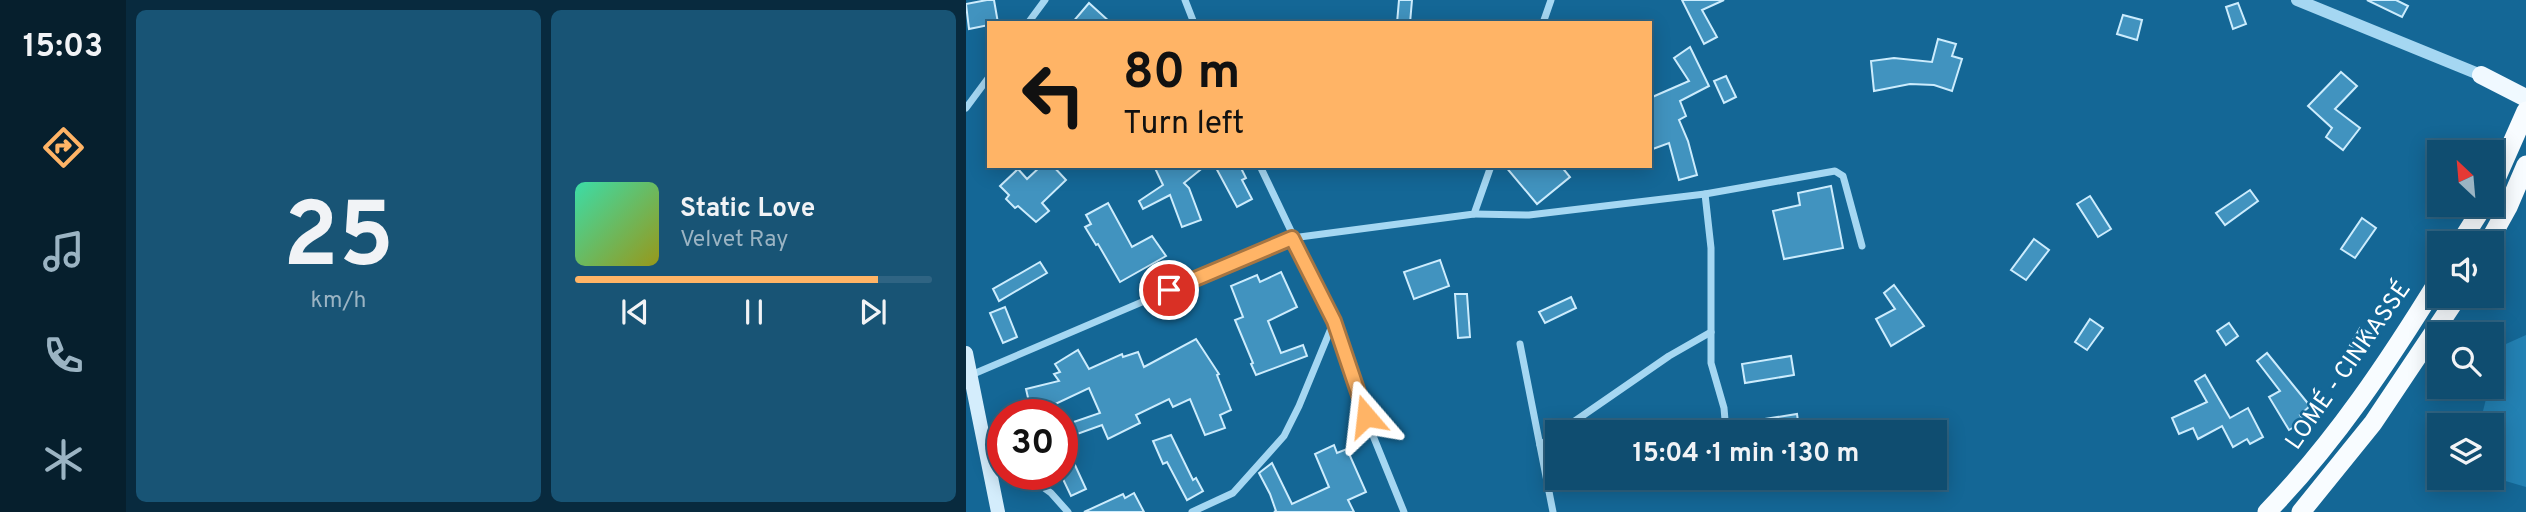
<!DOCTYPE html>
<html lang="en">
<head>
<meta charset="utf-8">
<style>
	:root { --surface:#0f4d70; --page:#185475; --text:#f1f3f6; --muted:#9bb4c3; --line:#2f6483; --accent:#ffb466 }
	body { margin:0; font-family:Overpass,sans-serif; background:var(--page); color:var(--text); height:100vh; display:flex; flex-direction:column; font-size:26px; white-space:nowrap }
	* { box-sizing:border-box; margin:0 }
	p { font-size:23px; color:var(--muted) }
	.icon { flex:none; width:38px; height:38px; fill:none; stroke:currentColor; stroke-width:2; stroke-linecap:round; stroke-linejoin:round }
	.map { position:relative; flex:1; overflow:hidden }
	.drawer { display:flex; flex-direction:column; gap:10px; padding:10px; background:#082a3e; width:840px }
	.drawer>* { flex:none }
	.banner { position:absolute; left:21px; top:21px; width:665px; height:147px; border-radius:0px; box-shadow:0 4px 18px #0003,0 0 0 2px var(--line); background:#ffb466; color:#111; overflow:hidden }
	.needle { width:46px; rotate:334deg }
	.fabs { position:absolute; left:1461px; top:140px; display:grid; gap:14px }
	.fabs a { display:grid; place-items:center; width:77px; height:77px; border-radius:0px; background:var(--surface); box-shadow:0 4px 18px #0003,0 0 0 2px var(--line); font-size:35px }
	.speed { position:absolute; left:21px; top:399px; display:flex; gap:14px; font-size:35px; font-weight:700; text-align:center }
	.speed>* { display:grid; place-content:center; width:91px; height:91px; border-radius:50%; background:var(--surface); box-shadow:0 4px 18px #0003,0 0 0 2px var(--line); line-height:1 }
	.speed .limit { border:10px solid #d22; background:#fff; color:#111 }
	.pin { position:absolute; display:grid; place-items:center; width:60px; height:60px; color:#fff; margin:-30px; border:4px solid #fff; border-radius:50%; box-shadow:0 2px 7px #0007 }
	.me { position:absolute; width:77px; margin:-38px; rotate:343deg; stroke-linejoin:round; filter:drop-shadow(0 0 5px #0008) }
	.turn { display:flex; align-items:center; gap:24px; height:147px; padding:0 21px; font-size:32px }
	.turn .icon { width:91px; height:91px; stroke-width:2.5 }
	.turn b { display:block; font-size:49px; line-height:60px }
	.drawer .card { flex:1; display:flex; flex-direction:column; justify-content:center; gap:10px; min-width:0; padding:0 24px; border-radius:10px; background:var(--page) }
	.drawer .dial { align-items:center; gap:0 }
	.dial b { font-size:91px; line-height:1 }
	.song { display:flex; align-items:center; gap:21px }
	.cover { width:84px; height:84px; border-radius:10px; background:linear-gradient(135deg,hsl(160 70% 55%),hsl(60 70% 35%)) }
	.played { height:7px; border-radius:4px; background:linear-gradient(90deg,var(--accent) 85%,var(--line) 85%) }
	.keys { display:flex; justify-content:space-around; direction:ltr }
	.drawer .tiles { flex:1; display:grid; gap:10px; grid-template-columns:repeat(2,1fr) }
	.trip { position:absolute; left:579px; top:420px; width:402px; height:70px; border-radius:0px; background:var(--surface); box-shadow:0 4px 18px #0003,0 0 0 2px var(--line); font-weight:700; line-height:70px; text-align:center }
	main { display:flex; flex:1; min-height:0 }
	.dock { display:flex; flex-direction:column; width:126px; justify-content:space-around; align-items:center; background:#061f2d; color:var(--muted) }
	.dock .icon { width:49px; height:49px }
	.dock .active { color:var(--accent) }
	.dock b { font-size:32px; color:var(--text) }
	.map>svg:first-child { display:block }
</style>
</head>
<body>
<main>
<nav class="dock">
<b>15:03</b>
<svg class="icon active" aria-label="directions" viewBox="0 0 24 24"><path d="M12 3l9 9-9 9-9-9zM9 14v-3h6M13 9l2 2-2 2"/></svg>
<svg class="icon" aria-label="music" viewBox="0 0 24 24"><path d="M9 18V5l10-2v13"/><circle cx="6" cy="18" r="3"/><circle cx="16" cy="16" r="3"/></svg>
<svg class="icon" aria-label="phone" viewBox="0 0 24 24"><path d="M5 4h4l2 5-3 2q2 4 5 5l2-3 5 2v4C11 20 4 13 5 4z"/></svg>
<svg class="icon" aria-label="climate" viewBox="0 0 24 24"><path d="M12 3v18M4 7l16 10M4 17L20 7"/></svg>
</nav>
<section class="drawer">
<div class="tiles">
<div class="card dial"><b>25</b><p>km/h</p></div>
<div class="card">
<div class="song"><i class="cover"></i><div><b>Static Love</b><p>Velvet Ray</p></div></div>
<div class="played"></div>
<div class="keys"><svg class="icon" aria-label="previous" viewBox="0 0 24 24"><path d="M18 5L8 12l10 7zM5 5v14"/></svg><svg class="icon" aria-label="pause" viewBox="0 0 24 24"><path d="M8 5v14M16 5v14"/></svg><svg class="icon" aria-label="next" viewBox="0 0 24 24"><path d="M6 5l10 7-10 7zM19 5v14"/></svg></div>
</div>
</div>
</section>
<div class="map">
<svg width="1560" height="512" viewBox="0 0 1560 512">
	<rect width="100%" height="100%" fill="#146796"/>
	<polygon fill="#2381b3" points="1560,335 1560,487 1526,477 1526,425 1518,425 1517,411 1523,387 1526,387 1531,348"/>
	<g fill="#4193bf" stroke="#ccecfd" stroke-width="2">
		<polygon points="21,0 28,0 32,23 23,23 23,25 3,29 0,4"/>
		<polygon points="433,0 446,0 444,23 431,23"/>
		<polygon points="716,0 758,0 736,10 751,37 738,44"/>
		<polygon points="1401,0 1430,0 1442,6 1436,17"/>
		<polygon points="123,3 145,23 106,23"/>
		<polygon points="1272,3 1280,24 1267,29 1260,7"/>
		<polygon points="1157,15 1176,20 1171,40 1151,34"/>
		<polygon points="972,39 990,44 986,56 996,59 986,91 968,85 944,84 908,91 905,61 928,58 966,62"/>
		<polygon points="724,47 743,86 714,101 720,116 713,120 722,141 731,175 713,180 703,143 684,150 684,98 723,81 708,58"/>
		<polygon points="1375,72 1391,86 1369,109 1394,128 1377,150 1360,137 1366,128 1342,106"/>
		<polygon points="760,76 770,97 758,103 748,81"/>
		<polygon points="75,166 87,166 100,180 76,203 83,211 70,222 52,206 49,208 40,199 43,195 34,186 52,169 61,179"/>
		<polygon points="188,166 239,166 218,183 223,188 235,220 216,227 204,195 177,209 173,201 197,185"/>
		<polygon points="249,166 274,166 280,178 276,180 286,199 271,207"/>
		<polygon points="539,166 595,166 604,177 571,204"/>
		<polygon points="865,186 877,248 818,259 807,211 834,205 832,193"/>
		<polygon points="1284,190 1292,201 1259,225 1250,213"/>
		<polygon points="1124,196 1145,229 1132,237 1111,204"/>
		<polygon points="142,203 166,247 186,236 200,256 154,282 132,244 130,245 119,227 125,224 120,215"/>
		<polygon points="1396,218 1410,228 1389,258 1375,249"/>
		<polygon points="1068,239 1083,250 1060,280 1045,270"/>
		<polygon points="474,260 483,286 448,299 438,272"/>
		<polygon points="74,262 81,273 33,301 27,289"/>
		<polygon points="315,272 331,307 302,321 315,353 337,345 341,356 290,375 285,364 287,363 269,320 277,317 265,286 291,275 294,282"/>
		<polygon points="928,285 958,326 925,346 910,319 929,309 918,293"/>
		<polygon points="489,294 501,294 504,337 492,338"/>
		<polygon points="605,297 610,308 579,323 573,312"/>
		<polygon points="39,307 51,337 37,343 24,313"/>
		<polygon points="1124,319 1137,328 1121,350 1109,342"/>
		<polygon points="1263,323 1272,336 1260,345 1251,331"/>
		<polygon points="1394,328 1405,334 1395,351 1384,345"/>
		<polygon points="230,339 253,374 251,375 265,410 254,415 259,428 239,435 224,399 207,407 203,399 170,415 174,423 142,439 136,425 97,439 120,489 105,496 96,477 96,426 134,413 123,388 66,415 60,389 93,381 88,374 94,372 89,364 112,350 123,369 156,354 157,357 172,352 178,367"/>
		<polygon points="1301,353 1344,406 1334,415 1338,421 1323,430 1303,397 1314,391 1291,361"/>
		<polygon points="825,356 828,375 779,383 776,364"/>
		<polygon points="1239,375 1264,418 1282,408 1297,437 1284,444 1281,439 1267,447 1256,426 1232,439 1227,428 1213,434 1206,418 1241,402 1229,381"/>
		<polygon points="831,414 833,428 794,432 792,420"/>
		<polygon points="205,435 227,480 230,478 237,491 221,500 201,462 197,464 187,441"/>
		<polygon points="368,445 371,453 381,449 400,492 382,500 388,512 308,512 310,511 304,494 293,473 306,463 326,504 363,487 349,454"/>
		<polygon points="168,493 178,512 118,512 157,494 159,498"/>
	</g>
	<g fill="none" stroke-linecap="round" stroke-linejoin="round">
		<g stroke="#a5d7f2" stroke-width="7">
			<polyline points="219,0 228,23"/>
			<polyline points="62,23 79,0"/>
			<polyline points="577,23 585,0"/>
			<polyline points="0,108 23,77"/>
			<polyline points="739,194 745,248 745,363 758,408 760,432"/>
			<polyline points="508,214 563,215 739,194 869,171 877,176 879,183 896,246"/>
			<polyline points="369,322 399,416 438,512"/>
			<polyline points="554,344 587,512"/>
			<polyline points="5,375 326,238 508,214 525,166"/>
			<polyline points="593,432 703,356 745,332"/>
			<polyline points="574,445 592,433"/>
			<polyline points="22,461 37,464"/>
			<polyline points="59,474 85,493 102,512"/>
			<polyline points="226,512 267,493 318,436 333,406 368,321 294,166"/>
		</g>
		<polyline stroke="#a5d7f2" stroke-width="12" points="1331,0 1515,75"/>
		<polyline stroke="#d4edfc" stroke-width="14" points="0,353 32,512"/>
		<polyline stroke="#f0f9ff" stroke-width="18" points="1515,75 1560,98"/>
		<g stroke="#f8fcff" stroke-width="19">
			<polyline points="1526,188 1560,111"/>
			<polyline points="1494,243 1518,205"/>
			<polyline points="1522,243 1542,207 1560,165"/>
			<path d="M 1301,512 C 1369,442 1423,361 1474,278"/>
			<polyline points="1335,512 1407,423 1492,296"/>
		</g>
	</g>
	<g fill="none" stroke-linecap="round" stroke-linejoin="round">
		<g stroke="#a67542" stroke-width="18">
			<polyline id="route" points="203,290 326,238 368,321 400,416"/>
		</g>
		<use href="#route" stroke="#ffb466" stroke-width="12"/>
	</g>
	<g text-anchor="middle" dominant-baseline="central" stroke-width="5" stroke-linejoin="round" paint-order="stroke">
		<g font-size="24" fill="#fff" stroke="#146796">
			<text transform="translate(1383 366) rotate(-55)">LOMÉ - CINKASSÉ</text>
		</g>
	</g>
</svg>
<div class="fabs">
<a><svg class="needle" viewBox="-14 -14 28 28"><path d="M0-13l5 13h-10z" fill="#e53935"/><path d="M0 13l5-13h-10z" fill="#9bb4c3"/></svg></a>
<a><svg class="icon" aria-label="sound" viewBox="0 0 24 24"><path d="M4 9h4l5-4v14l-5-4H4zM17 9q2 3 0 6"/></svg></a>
<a><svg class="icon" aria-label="search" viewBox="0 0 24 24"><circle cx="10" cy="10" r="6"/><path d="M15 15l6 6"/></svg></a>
<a><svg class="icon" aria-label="layers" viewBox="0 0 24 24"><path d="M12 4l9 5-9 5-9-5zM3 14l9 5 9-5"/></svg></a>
</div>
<div class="speed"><div class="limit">30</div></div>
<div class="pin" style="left:203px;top:290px;background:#d93025"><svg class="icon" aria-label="arrive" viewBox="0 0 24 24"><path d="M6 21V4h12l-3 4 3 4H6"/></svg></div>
<svg class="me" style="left:400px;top:416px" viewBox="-20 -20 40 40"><path d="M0-17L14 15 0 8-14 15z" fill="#ffb466" stroke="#fff" stroke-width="4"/></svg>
<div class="trip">15:04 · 1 min · 130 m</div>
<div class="banner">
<div class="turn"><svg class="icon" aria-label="left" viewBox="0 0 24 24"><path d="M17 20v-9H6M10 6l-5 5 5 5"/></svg><div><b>80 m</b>Turn left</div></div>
</div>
</div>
</main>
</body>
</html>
